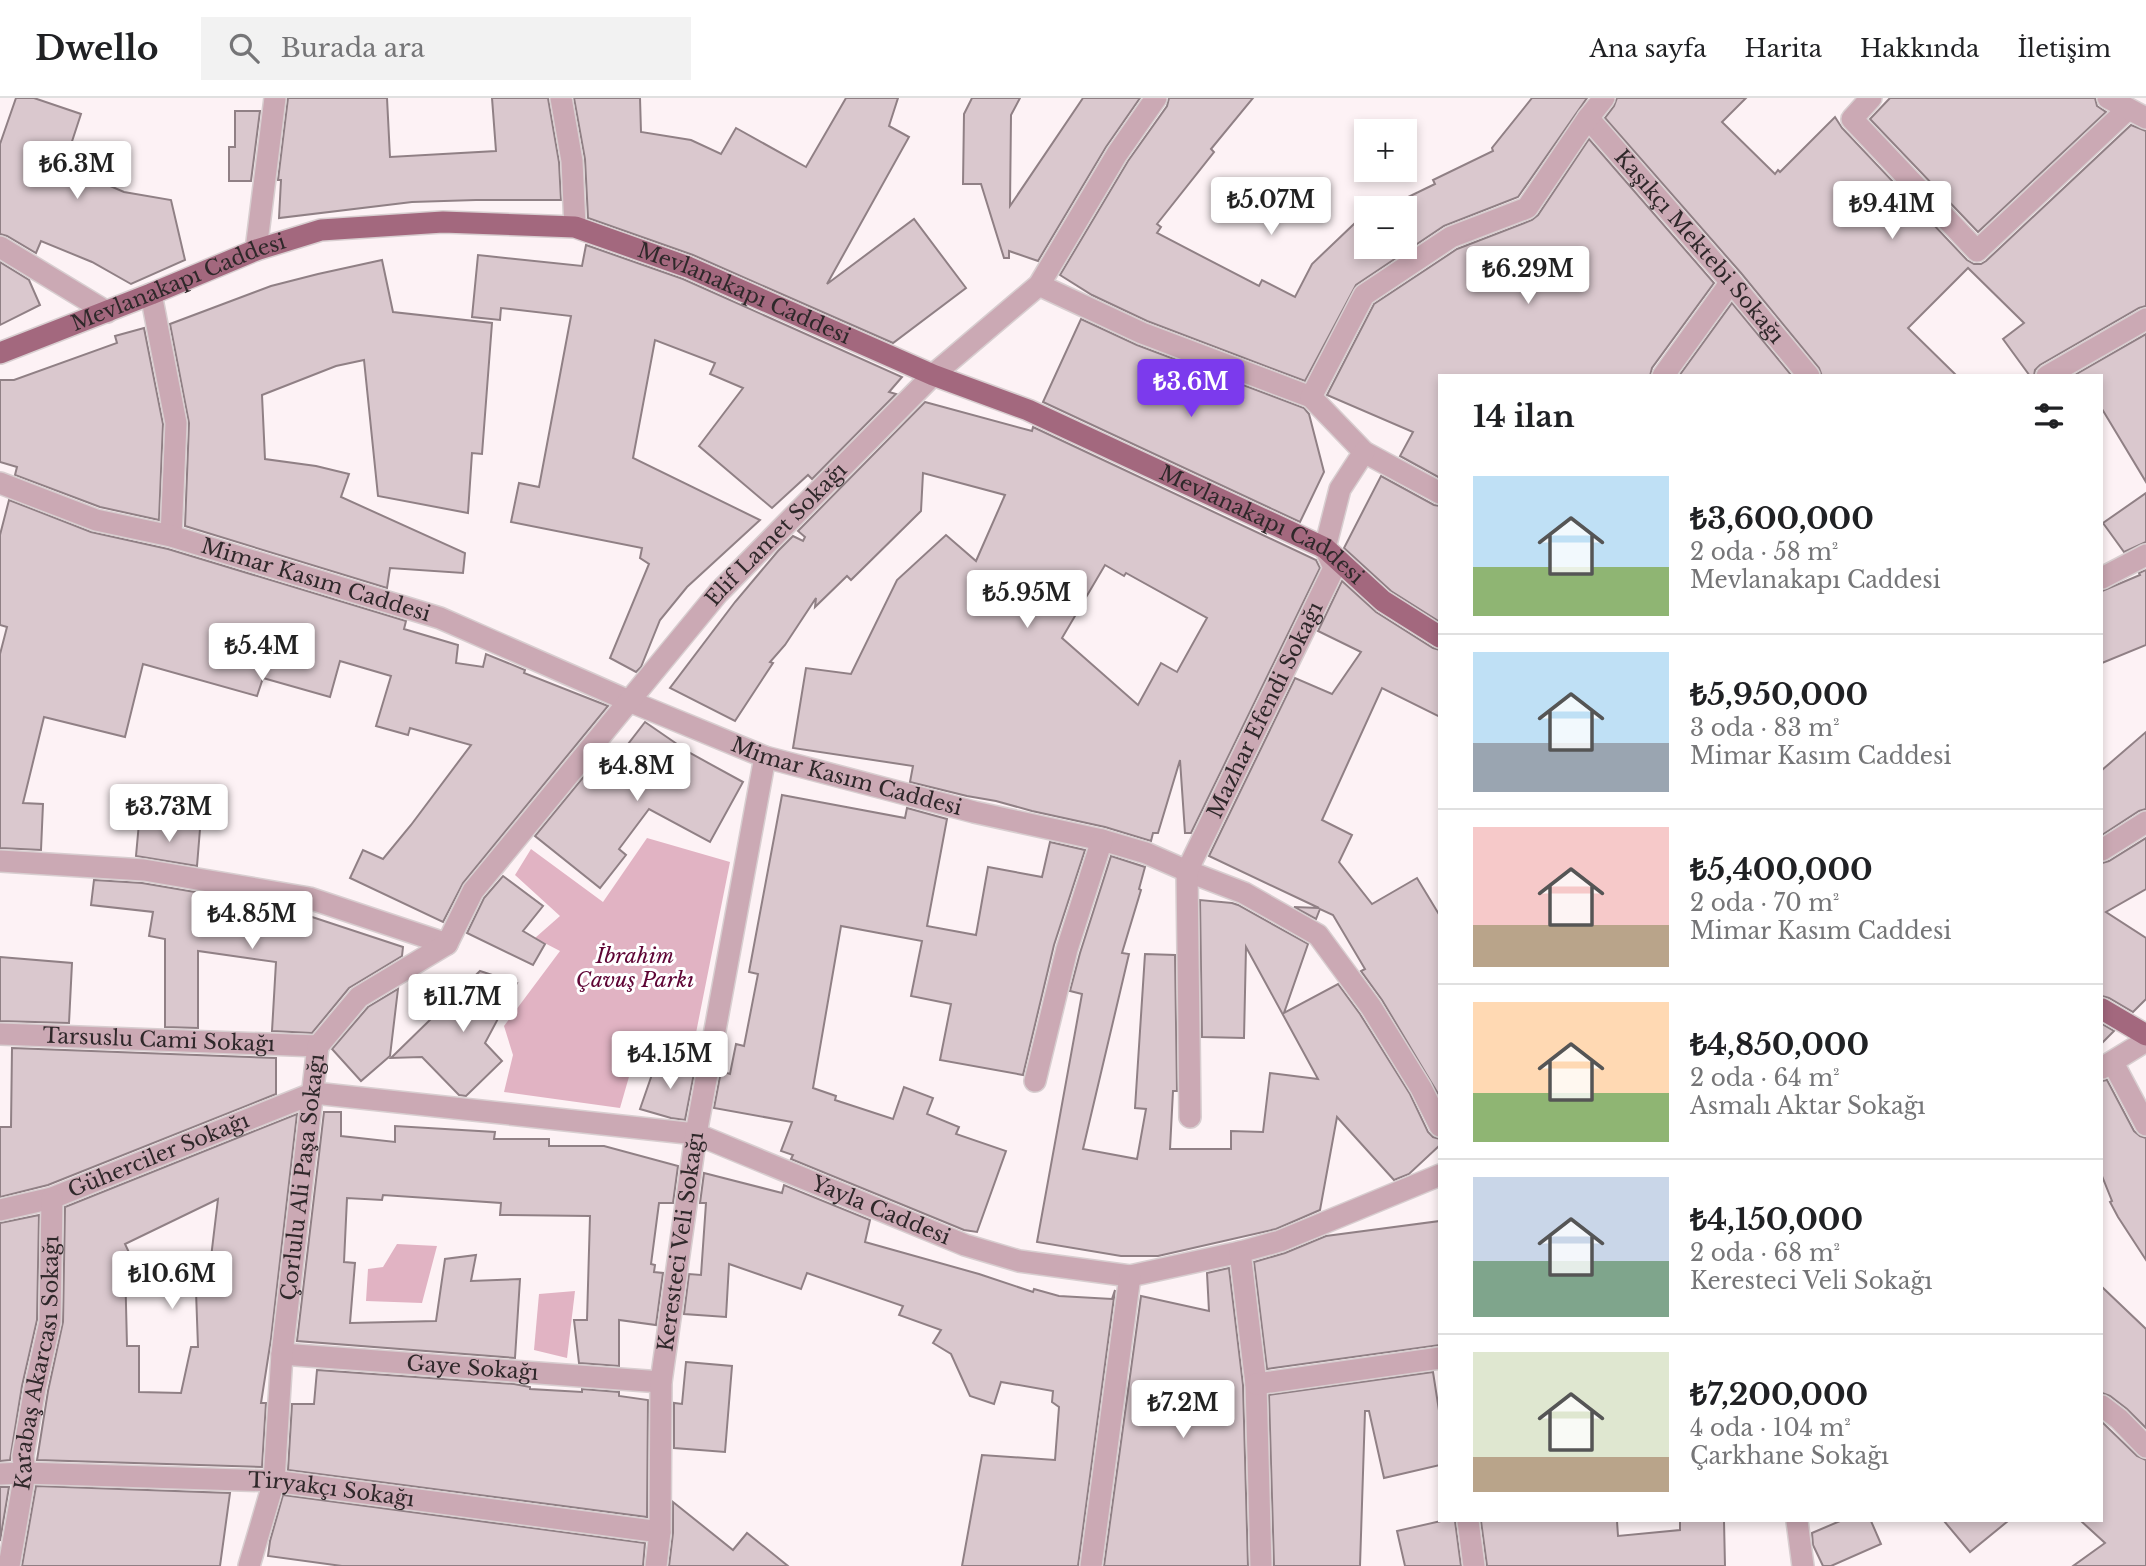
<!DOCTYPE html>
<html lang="tr">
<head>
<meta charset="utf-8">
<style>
  body { margin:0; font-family:"Libre Baskerville",serif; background:#f2f2f2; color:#202124; height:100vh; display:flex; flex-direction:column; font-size:26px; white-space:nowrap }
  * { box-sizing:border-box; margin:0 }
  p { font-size:23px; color:#757577 }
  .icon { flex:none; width:38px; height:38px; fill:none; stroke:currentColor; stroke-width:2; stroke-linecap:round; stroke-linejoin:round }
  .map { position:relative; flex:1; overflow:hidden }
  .drawer { position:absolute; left:1438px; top:276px; width:665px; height:1148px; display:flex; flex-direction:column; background:#fff; border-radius:0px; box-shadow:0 4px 10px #0003 }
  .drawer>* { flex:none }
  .controls { position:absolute; left:1354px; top:21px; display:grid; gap:14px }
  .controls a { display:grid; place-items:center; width:63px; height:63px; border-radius:0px; background:#fff; box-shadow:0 4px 10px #0003; font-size:35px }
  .price { position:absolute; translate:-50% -60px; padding:0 16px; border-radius:7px; background:#fff; color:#222; font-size:23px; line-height:46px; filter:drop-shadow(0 2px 4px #0008) }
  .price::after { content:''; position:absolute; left:50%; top:42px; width:21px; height:16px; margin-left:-10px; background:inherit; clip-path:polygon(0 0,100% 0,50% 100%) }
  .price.active { background:#7c3aed; color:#fff }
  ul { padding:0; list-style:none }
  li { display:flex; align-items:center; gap:21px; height:175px; padding:0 35px }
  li+li { border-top:2px solid #e0e0e0 }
  li span { display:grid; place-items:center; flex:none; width:196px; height:140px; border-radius:0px; color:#555 }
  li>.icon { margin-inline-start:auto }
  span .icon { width:84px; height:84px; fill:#fffc; stroke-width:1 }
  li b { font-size:30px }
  h2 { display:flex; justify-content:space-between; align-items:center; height:84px; padding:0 35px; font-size:30px }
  header { display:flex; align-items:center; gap:42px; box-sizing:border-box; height:98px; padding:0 35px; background:#fff; border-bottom:2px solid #e0e0e0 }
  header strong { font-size:33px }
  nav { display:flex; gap:38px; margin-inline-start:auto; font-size:24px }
  .search { width:490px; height:63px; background:#f2f2f2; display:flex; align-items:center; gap:18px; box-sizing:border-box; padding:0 24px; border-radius:0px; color:#757577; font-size:26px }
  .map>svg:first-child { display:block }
  .green { fill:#e1b3c3 }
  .building { fill:#dac8ce; stroke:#908085; stroke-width:2; fill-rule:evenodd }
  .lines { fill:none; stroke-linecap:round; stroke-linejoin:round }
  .minor-casing { stroke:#d8ced0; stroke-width:24 }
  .major-casing { stroke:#d8ced0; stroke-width:24 }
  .minor { stroke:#cba9b4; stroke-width:21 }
  .major { stroke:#a3687e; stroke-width:21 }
  .labels { text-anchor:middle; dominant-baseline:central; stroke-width:6; stroke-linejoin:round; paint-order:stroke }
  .street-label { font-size:21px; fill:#2f282a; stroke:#fff }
  .park-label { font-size:21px; font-style:italic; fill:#5e0535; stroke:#fff }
</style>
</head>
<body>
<header>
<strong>Dwello</strong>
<div class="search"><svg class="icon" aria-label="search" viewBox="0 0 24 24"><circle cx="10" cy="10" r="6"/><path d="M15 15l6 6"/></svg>Burada ara</div>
<nav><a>Ana sayfa</a><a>Harita</a><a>Hakkında</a><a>İletişim</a></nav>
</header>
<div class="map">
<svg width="2146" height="1468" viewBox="0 0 2146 1468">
  <rect width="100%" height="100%" fill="#fdf2f5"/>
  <!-- green -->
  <g class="green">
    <path d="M647,740L730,764L693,950L639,944L620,1010L504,994L513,957L504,928L560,853L535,840L560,818L515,777L531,751L603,804Z"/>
    <path d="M397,1146L437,1148L422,1205L366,1203L368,1171L383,1169Z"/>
    <path d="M575,1193L567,1260L534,1252L539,1196Z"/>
  </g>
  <!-- building -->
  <g class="building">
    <path d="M16,0H34L81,16L62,74L71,71L124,94L171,102L185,162L131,186L92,164L41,143L36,155L7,138L0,136V46Z"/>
    <path d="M288,0H387L390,59L496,53L492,0H548L559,64L561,102H476L412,104L279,120L281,82H278Z"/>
    <path d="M574,0H640L641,34L691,42L721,56L736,30L806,69L846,0H898L889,28L909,39L827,186L914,121L966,190L893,245L693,157L588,120L585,61Z"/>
    <path d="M972,0H1020L1011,17L1010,108L1083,0H1140L1106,49L1038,163L1009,153V160H1004L981,86H963L964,16Z"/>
    <path d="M1169,0H1253L1211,51L1214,54L1157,126L1161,129L1157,135L1259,188L1262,182L1295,199L1312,166L1354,126L1358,130L1367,126V149H1405V110H1399L1407,107L1404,101L1435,86L1433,82L1493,53L1492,50L1532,0H1587L1518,99L1444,128L1356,187L1305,283L1147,223L1092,197L1060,177L1128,63L1167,8Z"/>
    <path d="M1617,0H1746L1722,24L1775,76L1778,72L1780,74L1835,19L1842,30L1967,162L1974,166H1981L1986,163L2131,27L2146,33V208L2139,210L2040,267L2035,272L2034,278H2030L2003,241L2024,225L1968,170L1908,230L1957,278H1822L1819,270L1741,175L1605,20L1614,8Z"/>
    <path d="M1890,0H2095L2097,8L2106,14L1978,134L1870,21Z"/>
    <path d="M235,13H260L251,83H229V49H235Z"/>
    <path d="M1589,41L1714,185L1652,270L1650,278H1440V380L1400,358L1413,334L1327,297L1374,206L1457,151L1532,122L1538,117Z"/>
    <path d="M586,147L683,181L902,279L889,294L896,296L812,381L808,377L772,410L699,348L743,290L710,276L715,265L655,242L633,360L760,422L687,489L660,522L641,569L636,574L610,560L649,466L640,460L642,450L511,424L519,385L539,389L571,218L501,210L500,222L472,219L478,157L582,168Z"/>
    <path d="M382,162L393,214L492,225L482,356L472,355L468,415L378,398L364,262L336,268L262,297L265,361L316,368L349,376L341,399L465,455L463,475L390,470L387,490L185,428L189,325L170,226L271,188L318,176Z"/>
    <path d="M0,164L29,182L40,207L0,227Z"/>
    <path d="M1732,205L1792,278H1679Z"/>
    <path d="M1081,221L1137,247L1304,310L1309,316L1324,374L1300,424L1043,304Z"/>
    <path d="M144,230L163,326L159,422L100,409L15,377L17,369L0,364V282H14L117,245L115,238Z"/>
    <path d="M2146,236V384L2102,311V278H2073Z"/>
    <path d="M925,304L1032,333L1033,329L1316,462L1320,470L1191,735H1185L1180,662L1158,735H1153L1151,743L1105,729L1032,713L996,703L967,698L910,684L913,668L793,650L806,570L851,576L897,482L946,437L976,463L1005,397L923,375L921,413L851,482L847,478L815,509L816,500L785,547L770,564L773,565L735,623L670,590L735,504L778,453L793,438L803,443L805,439L798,433ZM1105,467L1124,478L1126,475L1207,520L1177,574L1161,565L1138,607L1062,540Z"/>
    <path d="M1381,378L1434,407L1440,408V524L1391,493L1344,450Z"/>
    <path d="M2146,395V444L2124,454L2103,425Z"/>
    <path d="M9,402L91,434L168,451L406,523L404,531L458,547L456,565L483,569L486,556L525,572L524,575L608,608L463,785L443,824L350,780L363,752L383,761L411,727L471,647L410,630L408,637L376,628L391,578L340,563L330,599L263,580L257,598L143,566L125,639L44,619L23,705L43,706L41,752L0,750V556L7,529L0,527V437Z"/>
    <path d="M2146,472V547L2102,565V493L2140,477L2139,475Z"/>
    <path d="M1342,483L1376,514L1433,550L1440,552V619L1382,590L1322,722L1352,737L1339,764L1372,806L1417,780L1440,818V999L1382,902L1361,873L1365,871L1333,817L1320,811L1316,821L1294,809L1319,810L1209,758L1295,580L1332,596L1361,554L1318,533Z"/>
    <path d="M645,624L690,655L743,684L710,744L649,711L619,751L626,757L600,790L535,738L604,654L592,682L598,685Z"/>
    <path d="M2146,634V711L2139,713L2102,737V672Z"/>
    <path d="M782,697L905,720L907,710L947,721L927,828L976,837L988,769L1042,779L1050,744L1085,752L1054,847L1023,977L940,962L951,906L911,898L922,843L841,828L813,990L836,998L835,1002L893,1021L904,989L933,1000L927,1016L959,1029L956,1036L1006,1053L977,1134L964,1132L791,1061L793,1057L781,1053L792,1024L714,1010L721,973L730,976L736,946L744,948L758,876L749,874Z"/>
    <path d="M139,725L200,731L197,768L136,758Z"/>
    <path d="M2146,740V791L2106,814L2146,840V901L2133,914L2109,900L2102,898V765L2109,763Z"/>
    <path d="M1111,758L1145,769L1139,791L1141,792L1122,855L1129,856L1083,1051L1137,1061L1146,1011L1135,1010L1145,856L1175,857L1177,993H1173L1170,1051H1231V1033L1263,1034L1270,975L1318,981L1246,849L1244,940L1202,939L1200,802L1232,805L1238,807L1308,846L1284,915L1338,886L1360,916L1410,996L1428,1034L1433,1039L1440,1041V1047L1409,1076L1394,1082L1337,1019L1320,1112L1276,1131L1158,1158H1121L1037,1144L1082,896L1070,893L1080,855Z"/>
    <path d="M503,778L543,808L523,833L545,846L533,867L467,835L484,800Z"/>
    <path d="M94,782L142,785L195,794L194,799L300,815L403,849L402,858L349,890L312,935L272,933L276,864L198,853V930L165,929V841L149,838L153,814L91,807Z"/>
    <path d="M0,859L72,865L69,925L0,923Z"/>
    <path d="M480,873L517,885L485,945L502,963L466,998L459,997L422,959L391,960Z"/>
    <path d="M398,891L390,958L361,983L332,951L368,909Z"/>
    <path d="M2102,926L2114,933L2102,945Z"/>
    <path d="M12,950L276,960V996L48,1087L0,1099V1029H11Z"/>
    <path d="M684,961L696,965L685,1022L671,1020L640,1011L656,965L680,973Z"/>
    <path d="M2107,982L2134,1033L2140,1038L2146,1040V1162L2118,1119L2110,1104L2112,1103L2102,1078V983Z"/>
    <path d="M324,1014H341V1038L395,1044V1028L495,1034L494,1041H549V1048H604L678,1068L673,1105H659L651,1166L655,1167L654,1174L663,1175L656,1227L619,1222V1268L579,1265L574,1222H587L590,1118L500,1117L501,1105L383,1097L382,1102L347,1100L344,1164L355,1165L350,1225L436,1223L445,1161L476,1157L471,1183L520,1181L515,1260L297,1243Z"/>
    <path d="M297,1016L271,1241L261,1305H266L262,1369L37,1362L48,1293L63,1224L65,1109ZM218,1101L207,1193H196L198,1249H191L181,1295L139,1294V1248H127L125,1166L133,1163L125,1146Z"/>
    <path d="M704,1075L782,1095L784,1087L870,1122L865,1144L979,1176L1033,1194L1034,1191L1059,1198L1112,1201L1115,1192L1078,1468H962L982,1357L1055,1362L1059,1309L1052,1304L1053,1293L1001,1284L994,1306L970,1298L951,1256L933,1245L941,1232L899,1217L903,1208L807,1175L801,1191L729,1166L726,1219L684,1216L689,1176L701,1177L706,1105H700Z"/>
    <path d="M39,1117L37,1222L22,1288L10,1362L0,1363V1125Z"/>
    <path d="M1440,1123V1247L1267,1271L1254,1164L1285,1155L1326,1138Z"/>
    <path d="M1229,1170L1243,1287L1248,1468H1104L1141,1198L1209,1213L1207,1175Z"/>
    <path d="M2102,1189L2146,1231V1330L2127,1311L2110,1298L2102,1295Z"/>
    <path d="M686,1264L732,1268L725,1354L674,1350V1305L682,1306Z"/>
    <path d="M317,1272L514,1286L530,1289V1291L582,1294V1291L619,1294V1298L648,1302L647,1419L288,1372L292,1306H314Z"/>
    <path d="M1433,1274L1440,1319V1367L1384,1380L1369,1313H1365L1360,1468H1274L1269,1297Z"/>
    <path d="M2102,1324L2137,1358L2146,1362V1468H2073L2105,1445L2081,1423H2102Z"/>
    <path d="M36,1388L230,1395L220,1468H22Z"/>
    <path d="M0,1389H9L0,1443Z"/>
    <path d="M283,1397L645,1445L643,1468H342L268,1458L270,1443Z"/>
    <path d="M673,1404L733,1452L747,1435L788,1468H669L673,1435Z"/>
    <path d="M1441,1423H1455L1461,1468H1405L1397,1433Z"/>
    <path d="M1481,1423H1617L1618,1438L1680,1432V1423H1724L1725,1468H1487Z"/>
    <path d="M1840,1423H1871L1881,1446L1831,1468H1823L1813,1447L1812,1435Z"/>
    <path d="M1944,1423H2008L1970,1454Z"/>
  </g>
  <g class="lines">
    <!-- minor casing -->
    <g class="minor-casing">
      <g id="minor">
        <path d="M561,0L572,63L575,129"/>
        <path d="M1871,0L1852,21L1977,153L2128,11"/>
        <path d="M2108,0L2146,20"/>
        <path id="s1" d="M1588,20L1731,184L1809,278"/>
        <path d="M0,149L107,214"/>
        <path d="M256,152L275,0"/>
        <path d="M1039,187L1142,235L1311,299"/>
        <path d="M151,196L176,325L171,438"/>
        <path d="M1663,278L1731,184"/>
        <path d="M2047,278L2146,221"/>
        <path id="s2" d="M0,385L96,422L171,438L440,520L629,603L765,659L974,714L1102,742L1146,755L1187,773L1244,795L1318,837L1371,909L1421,990L1440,1028"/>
        <path d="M1440,395L1364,354L1311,299L1364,197L1451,139L1527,110L1588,20L1604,0"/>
        <path d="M2102,480L2146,457"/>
        <path d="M2102,752L2146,724"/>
        <path d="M0,763L144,772L309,800L447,846"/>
        <path id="s3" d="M0,936L318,948"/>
        <path d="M2113,965L2146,1027"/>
        <path d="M2102,970L2146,943"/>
        <path d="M1035,983L1067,851L1102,742"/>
        <path id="s4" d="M1190,1019L1187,773L1334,470L1325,450L1340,391L1364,354"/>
        <path id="s5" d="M0,1112L52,1100L314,995L696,1036L965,1147L1019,1163L1130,1178L1240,1154L1280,1143L1440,1077"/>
        <path d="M1240,1154L1256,1286L1261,1468"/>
        <path id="s6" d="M282,1256L661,1284"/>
        <path d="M1256,1286L1440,1260"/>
        <path d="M2102,1308L2119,1321L2146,1349"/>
        <path id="s7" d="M0,1376L25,1375L274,1383L660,1434"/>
        <path d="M1468,1423L1474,1468"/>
        <path d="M1797,1423L1803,1468"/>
        <path id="s8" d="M9,1468L25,1375L23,1358L35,1290L50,1224L52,1100"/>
        <path id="s9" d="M249,1468L274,1383L282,1256L318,948L359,899L447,846L473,793L718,495L933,277L1039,187L1117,56L1156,0"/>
        <path id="s10" d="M656,1468L660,1434L661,1284L696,1036L765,659"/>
        <path d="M1091,1468L1130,1178"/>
      </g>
    </g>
    <!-- major casing -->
    <g class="major-casing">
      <g id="major">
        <path id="s11" d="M0,255L151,196L256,152L321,132L443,124L575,129L688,169L933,277L1028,312L1325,450L1383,503L1440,539"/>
        <path d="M2102,911L2146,937"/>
      </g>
    </g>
    <!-- minor -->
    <use href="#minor" class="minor"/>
    <!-- major -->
    <use href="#major" class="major"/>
  </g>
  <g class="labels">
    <!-- street labels -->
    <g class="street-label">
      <text stroke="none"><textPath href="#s1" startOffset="170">Kaşıkçı Mektebi Sokağı</textPath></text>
      <text stroke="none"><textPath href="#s11" startOffset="192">Mevlanakapı Caddesi</textPath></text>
      <text stroke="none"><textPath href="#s11" startOffset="780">Mevlanakapı Caddesi</textPath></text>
      <text stroke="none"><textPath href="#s11" startOffset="1348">Mevlanakapı Caddesi</textPath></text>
      <text stroke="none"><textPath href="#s9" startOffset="1220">Elif Lamet Sokağı</textPath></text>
      <text stroke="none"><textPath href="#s2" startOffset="331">Mimar Kasım Caddesi</textPath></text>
      <text stroke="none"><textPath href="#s4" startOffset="425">Mazhar Efendi Sokağı</textPath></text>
      <text stroke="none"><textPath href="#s2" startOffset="898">Mimar Kasım Caddesi</textPath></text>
      <text stroke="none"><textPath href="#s3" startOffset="159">Tarsuslu Cami Sokağı</textPath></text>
      <text stroke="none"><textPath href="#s5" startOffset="168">Güherciler Sokağı</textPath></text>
      <text stroke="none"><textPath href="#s9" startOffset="394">Çorlulu Ali Paşa Sokağı</textPath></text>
      <text stroke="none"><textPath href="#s5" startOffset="920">Yayla Caddesi</textPath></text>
      <text stroke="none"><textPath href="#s10" startOffset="326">Keresteci Veli Sokağı</textPath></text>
      <text stroke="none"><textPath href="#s8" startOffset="206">Karabaş Akarcası Sokağı</textPath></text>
      <text stroke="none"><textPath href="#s6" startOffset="191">Gaye Sokağı</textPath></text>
      <text stroke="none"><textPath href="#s7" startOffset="332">Tiryakçı Sokağı</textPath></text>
    </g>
    <!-- park labels -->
    <g class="park-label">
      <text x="635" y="858">İbrahim<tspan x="635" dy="24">Çavuş Parkı</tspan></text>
    </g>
  </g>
</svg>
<div class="controls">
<a>+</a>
<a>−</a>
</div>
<b class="price" style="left:77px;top:103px">₺6.3M</b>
<b class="price" style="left:1271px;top:139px">₺5.07M</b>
<b class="price" style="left:1892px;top:143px">₺9.41M</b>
<b class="price" style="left:1528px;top:208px">₺6.29M</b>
<b class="price active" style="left:1191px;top:321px">₺3.6M</b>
<b class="price" style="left:1027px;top:532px">₺5.95M</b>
<b class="price" style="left:262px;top:585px">₺5.4M</b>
<b class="price" style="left:637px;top:705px">₺4.8M</b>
<b class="price" style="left:169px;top:746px">₺3.73M</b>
<b class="price" style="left:252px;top:853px">₺4.85M</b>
<b class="price" style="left:463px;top:936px">₺11.7M</b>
<b class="price" style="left:670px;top:993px">₺4.15M</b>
<b class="price" style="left:172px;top:1213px">₺10.6M</b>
<b class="price" style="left:1183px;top:1342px">₺7.2M</b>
<section class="drawer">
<h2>14 ilan<svg class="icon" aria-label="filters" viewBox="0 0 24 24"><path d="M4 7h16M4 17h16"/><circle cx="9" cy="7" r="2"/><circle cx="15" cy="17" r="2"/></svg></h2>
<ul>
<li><span style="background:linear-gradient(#bfe0f5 65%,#8fb573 0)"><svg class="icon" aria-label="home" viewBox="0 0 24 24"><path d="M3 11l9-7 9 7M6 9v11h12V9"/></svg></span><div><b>₺3,600,000</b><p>2 oda · 58 m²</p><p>Mevlanakapı Caddesi</p></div></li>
<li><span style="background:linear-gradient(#bfe0f5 65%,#9aa5b1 0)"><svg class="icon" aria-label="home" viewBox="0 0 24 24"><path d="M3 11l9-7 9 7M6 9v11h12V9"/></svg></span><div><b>₺5,950,000</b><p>3 oda · 83 m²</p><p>Mimar Kasım Caddesi</p></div></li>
<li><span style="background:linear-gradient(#f6c9c9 70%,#b9a48a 0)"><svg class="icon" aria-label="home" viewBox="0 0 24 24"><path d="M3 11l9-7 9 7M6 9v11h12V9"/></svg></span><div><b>₺5,400,000</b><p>2 oda · 70 m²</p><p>Mimar Kasım Caddesi</p></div></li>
<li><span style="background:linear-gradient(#ffd9b3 65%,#8fb573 0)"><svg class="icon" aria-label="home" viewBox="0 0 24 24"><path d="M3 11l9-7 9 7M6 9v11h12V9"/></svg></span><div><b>₺4,850,000</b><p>2 oda · 64 m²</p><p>Asmalı Aktar Sokağı</p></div></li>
<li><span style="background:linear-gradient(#c9d6e8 60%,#7fa58c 0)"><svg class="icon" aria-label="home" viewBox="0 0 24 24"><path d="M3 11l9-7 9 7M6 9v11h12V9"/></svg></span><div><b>₺4,150,000</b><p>2 oda · 68 m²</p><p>Keresteci Veli Sokağı</p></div></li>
<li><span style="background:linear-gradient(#dfe7d0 75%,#b9a48a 0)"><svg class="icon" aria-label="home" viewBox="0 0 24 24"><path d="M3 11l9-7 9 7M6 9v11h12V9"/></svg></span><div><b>₺7,200,000</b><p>4 oda · 104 m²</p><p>Çarkhane Sokağı</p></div></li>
</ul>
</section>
</div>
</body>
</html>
